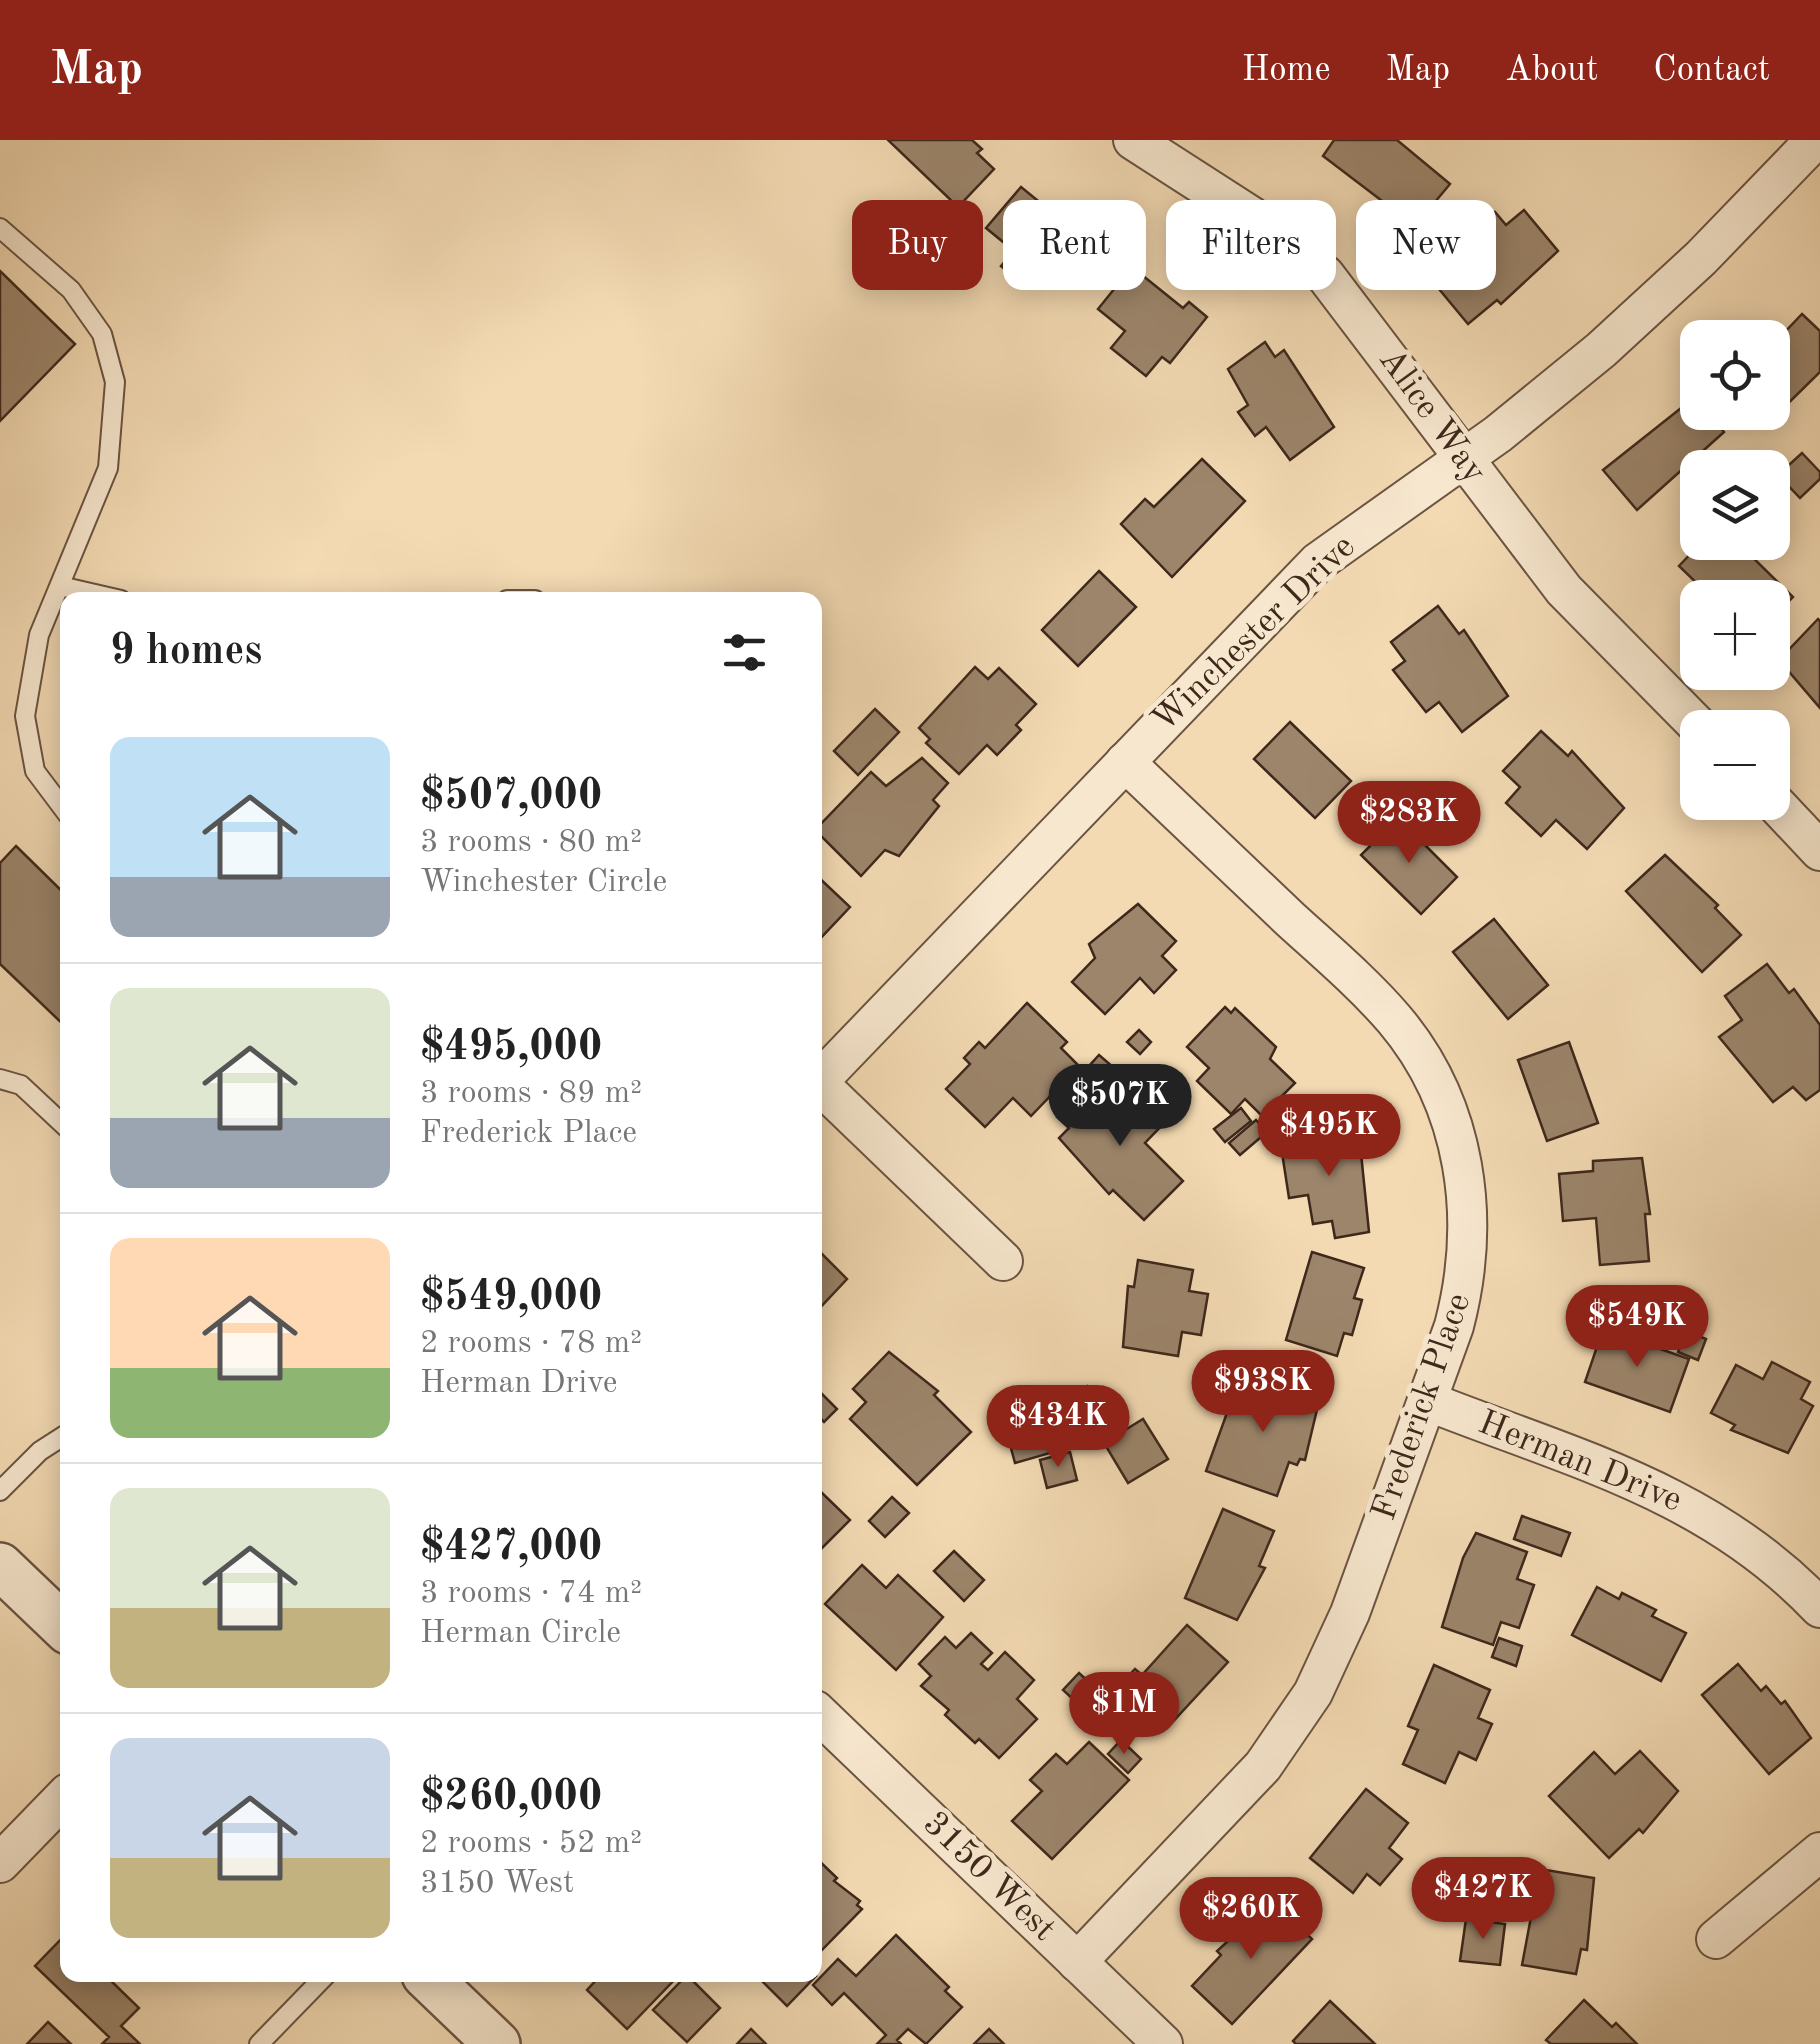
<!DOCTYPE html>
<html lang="en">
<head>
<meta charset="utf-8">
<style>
  body { margin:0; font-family:"Old Standard TT",serif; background:#f6f6f6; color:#222; height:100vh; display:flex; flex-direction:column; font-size:38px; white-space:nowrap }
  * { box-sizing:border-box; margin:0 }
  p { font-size:32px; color:#767676 }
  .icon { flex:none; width:55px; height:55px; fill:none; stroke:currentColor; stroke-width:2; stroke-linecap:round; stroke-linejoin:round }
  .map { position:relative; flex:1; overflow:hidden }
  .drawer { position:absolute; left:60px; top:452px; width:762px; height:1390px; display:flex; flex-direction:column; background:#fff; border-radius:20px; box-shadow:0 5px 25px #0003 }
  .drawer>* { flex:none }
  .banner { position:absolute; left:852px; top:60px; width:818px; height:90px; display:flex; gap:20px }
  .controls { position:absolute; left:1680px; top:180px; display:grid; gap:20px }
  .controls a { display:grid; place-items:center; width:110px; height:110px; border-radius:20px; background:#fff; box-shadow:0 5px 25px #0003; font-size:50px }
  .price { position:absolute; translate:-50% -85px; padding:0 22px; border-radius:35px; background:#8f2418; color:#fff; font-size:32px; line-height:65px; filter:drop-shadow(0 2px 5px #0008) }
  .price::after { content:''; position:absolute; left:50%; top:60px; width:30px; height:22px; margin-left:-15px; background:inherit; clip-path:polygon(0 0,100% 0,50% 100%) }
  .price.current { background:#222; color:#fff }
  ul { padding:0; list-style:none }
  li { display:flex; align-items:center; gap:30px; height:250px; padding:0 50px }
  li+li { border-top:2px solid #e0e0e0 }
  li span { display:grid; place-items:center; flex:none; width:280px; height:200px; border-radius:20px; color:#555 }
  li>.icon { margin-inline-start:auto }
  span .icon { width:120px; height:120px; fill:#fffc; stroke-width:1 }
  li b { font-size:42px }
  h2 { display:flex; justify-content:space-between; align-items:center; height:120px; padding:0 50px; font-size:42px }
  .tag { padding:0 35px; border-radius:20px; background:#fff; box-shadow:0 5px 25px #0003; font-size:35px; line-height:90px }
  .tag.current { background:#8f2418; color:#fff }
  header { display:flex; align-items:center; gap:60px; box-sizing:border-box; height:140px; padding:0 50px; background:#8f2418; color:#fff }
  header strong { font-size:48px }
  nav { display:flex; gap:55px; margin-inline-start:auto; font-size:35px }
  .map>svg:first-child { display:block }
  .building { fill:#9c856b; stroke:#3e281c; stroke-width:2.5 }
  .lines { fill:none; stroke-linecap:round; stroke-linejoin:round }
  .service-casing { stroke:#6b5442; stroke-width:22 }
  .minor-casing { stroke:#6b5442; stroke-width:42 }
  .tertiary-casing { stroke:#6b5442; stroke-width:50 }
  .service { stroke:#f7e7ce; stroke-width:18 }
  .minor { stroke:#f7e7ce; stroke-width:38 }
  .tertiary { stroke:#f7e7ce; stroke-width:45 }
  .labels { text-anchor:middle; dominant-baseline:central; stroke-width:10; stroke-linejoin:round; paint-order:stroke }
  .street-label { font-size:35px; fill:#3e281c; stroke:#f7e7ce }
</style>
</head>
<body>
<header>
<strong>Map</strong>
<nav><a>Home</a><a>Map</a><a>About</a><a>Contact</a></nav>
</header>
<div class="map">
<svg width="1820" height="1904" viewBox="0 0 1820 1904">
  <rect width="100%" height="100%" fill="#f3dab3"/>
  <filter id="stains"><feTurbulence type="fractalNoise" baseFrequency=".002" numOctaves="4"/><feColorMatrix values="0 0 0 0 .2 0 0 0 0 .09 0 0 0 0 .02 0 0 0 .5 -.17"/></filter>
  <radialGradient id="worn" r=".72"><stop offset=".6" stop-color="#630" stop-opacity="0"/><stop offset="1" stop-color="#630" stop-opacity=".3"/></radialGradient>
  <!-- building -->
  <g class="building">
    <path d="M888,0H972L982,9L977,13L994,29L958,67Z"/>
    <path d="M1334,0H1397L1450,44L1415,86L1323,16Z"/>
    <path d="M1021,47L1048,69L1052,63L1094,98L1057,142L1041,129L1026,147L1001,126L1014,111L986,88Z"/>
    <path d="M1524,70L1558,111L1501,164L1497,160L1468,184L1434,143L1486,101L1475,88L1495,72L1506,85Z"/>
    <path d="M1132,127L1183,168L1189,162L1207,177L1170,223L1162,217L1146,236L1111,208L1125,191L1098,169Z"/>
    <path d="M0,131L75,204L0,281Z"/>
    <path d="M1802,174L1820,191V232L1767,284L1755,272H1772L1770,198L1775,192L1780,197Z"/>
    <path d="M1265,202L1275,217L1284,210L1334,287L1290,320L1266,287L1255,296L1238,272L1248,265L1228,229Z"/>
    <path d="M1695,257L1698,272H1708L1724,292L1637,370L1603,330Z"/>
    <path d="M1802,313L1820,332V339L1800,358L1778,335Z"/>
    <path d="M1202,319L1245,361L1172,437L1121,384L1145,359L1154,367Z"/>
    <path d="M1702,402H1737L1793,457L1772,478V458H1712L1679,426Z"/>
    <path d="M1099,431L1136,467L1078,526L1042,490Z"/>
    <path d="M1438,466L1459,494L1464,490L1508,556L1462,592L1439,562L1426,572L1393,530L1405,521L1391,502Z"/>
    <path d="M1818,479L1820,481V568L1779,520Z"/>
    <path d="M975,527L988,539L999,528L1036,564L1016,585L1021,590L997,615L987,605L959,634L926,603L930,599L919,588Z"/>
    <path d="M875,569L899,592L858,635L834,611Z"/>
    <path d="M1290,582L1351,641L1315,678L1254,619Z"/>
    <path d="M1541,591L1568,616L1572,611L1624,668L1587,709L1556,680L1541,696L1506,663L1520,647L1503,631Z"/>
    <path d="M922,618L948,643L933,660L939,666L899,716L885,710L861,736L815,690L871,632L886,646Z"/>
    <path d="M1398,678L1457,737L1421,774L1361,715Z"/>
    <path d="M16,706L68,757V889L0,824V723Z"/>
    <path d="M1665,715L1718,765L1715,768L1741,795L1702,832L1626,751Z"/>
    <path d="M815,734L850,767L815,804Z"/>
    <path d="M1138,764L1176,801L1162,816L1176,830L1154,853L1140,838L1105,874L1072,842L1095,818L1089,804Z"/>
    <path d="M1494,779L1548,845L1508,879L1453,812Z"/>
    <path d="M1767,824L1789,853L1794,849L1820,885V950L1806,960L1793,947L1773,962L1719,897L1742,880L1725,856Z"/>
    <path d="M1027,863L1067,902L1061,908L1079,926L1031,976L1013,958L985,987L946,949L970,924L964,918L979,902L985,908Z"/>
    <path d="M1225,867L1231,873L1235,868L1276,907L1270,919L1295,943L1262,976L1245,959L1231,974L1197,941L1209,928L1187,907Z"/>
    <path d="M1139,890L1151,902L1140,914L1127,902Z"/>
    <path d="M1569,902L1598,983L1547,1001L1518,920Z"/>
    <path d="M1099,915L1113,927L1094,948L1080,936Z"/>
    <path d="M1110,945L1134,968L1143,959L1166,981L1145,1003L1183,1041L1144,1080L1113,1050L1109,1054L1059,998L1069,988L1057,977L1082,953L1093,963Z"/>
    <path d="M1241,968L1251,981L1225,1002L1214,989Z"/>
    <path d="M1256,980L1267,992L1240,1015L1229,1003Z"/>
    <path d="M1351,987L1355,1014L1361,1013L1369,1092L1335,1098L1332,1081L1313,1084L1308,1055L1289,1058L1281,1006L1299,1003L1298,995Z"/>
    <path d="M1642,1018L1650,1074H1645L1649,1121L1600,1125L1596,1078L1563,1081L1559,1034L1593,1031V1021Z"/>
    <path d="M815,1107L847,1139L815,1173Z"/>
    <path d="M1312,1112L1364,1128L1354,1158L1362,1160L1352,1195L1344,1193L1337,1216L1286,1200Z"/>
    <path d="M1138,1120L1193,1130L1189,1151L1208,1154L1201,1195L1182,1192L1178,1216L1123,1207L1128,1146L1134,1147Z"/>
    <path d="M1603,1189L1689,1219L1670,1272L1585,1242Z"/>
    <path d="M1686,1191L1706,1199L1698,1220L1678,1212Z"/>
    <path d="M889,1212L938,1251L934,1255L971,1292L917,1345L850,1279L866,1262L853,1249Z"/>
    <path d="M1772,1222L1810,1242L1801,1259L1813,1266L1788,1313L1731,1290L1735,1285L1711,1273L1736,1225L1763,1239Z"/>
    <path d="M1241,1234L1319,1261L1305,1320L1300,1319L1297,1325L1289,1322L1277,1356L1206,1331Z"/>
    <path d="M1087,1246L1102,1298L1015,1323L1001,1271L1059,1248L1061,1254Z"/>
    <path d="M822,1254L837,1269L824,1282L815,1273V1261Z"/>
    <path d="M1143,1279L1168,1319L1128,1343L1104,1303Z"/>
    <path d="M1070,1312L1077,1340L1047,1348L1040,1320Z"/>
    <path d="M821,1352L850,1380L817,1413L815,1358Z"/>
    <path d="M892,1357L909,1373L885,1397L869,1381Z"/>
    <path d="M1223,1369L1274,1391L1259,1426L1265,1428L1237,1480L1185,1458Z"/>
    <path d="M1522,1376L1570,1393L1561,1416L1514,1399Z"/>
    <path d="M1476,1393L1527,1412L1517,1439L1534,1445L1519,1488L1501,1482L1493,1505L1442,1487L1463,1418Z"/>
    <path d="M954,1411L984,1440L964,1461L934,1431Z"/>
    <path d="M862,1425L886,1448L898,1435L943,1477L896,1530L825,1464Z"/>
    <path d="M1597,1447L1619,1459L1622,1453L1656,1470L1652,1476L1686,1493L1661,1541L1572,1495Z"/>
    <path d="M1187,1485L1228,1522L1167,1588L1120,1545L1135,1529L1142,1535Z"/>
    <path d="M971,1493L992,1513L981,1524L988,1530L1005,1512L1034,1540L1017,1559L1037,1579L999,1618L979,1599L975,1603L945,1575L949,1570L921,1546L931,1536L919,1524L945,1497L956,1508Z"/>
    <path d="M1499,1498L1522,1506L1516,1526L1492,1517Z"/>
    <path d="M1738,1524L1761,1551L1766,1546L1781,1564L1785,1561L1811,1598L1769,1634L1702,1555Z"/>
    <path d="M1434,1525L1490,1550L1478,1578L1492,1584L1476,1620L1459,1612L1445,1643L1403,1624L1418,1590L1408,1586Z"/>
    <path d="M1079,1533L1092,1545L1076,1562L1063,1550Z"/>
    <path d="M1121,1600L1141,1619L1128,1633L1108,1614Z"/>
    <path d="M1089,1602L1129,1640L1052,1719L1012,1681L1042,1651L1030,1640L1056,1614L1067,1624Z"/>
    <path d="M1640,1611L1678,1651L1643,1693L1639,1689L1609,1718L1549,1656L1594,1612L1615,1634Z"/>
    <path d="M1366,1649L1408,1683L1389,1708L1402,1719L1380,1745L1367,1734L1353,1753L1310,1718Z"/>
    <path d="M815,1717L837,1738L834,1741L860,1761L857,1765L862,1769L816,1816Z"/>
    <path d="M1540,1729L1594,1738L1587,1810L1581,1809L1576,1834L1522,1825Z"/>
    <path d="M1272,1761L1312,1799L1232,1884L1192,1846L1221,1815L1217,1811Z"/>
    <path d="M1466,1779L1505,1784L1500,1825L1460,1821Z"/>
    <path d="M68,1792V1835H111L108,1838L139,1868L121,1886L140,1904H102L109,1897L35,1826Z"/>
    <path d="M896,1795L949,1847L945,1851L962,1867L926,1904L908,1889L897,1900L901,1904H877L886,1895L844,1853L832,1865L813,1845L838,1819L856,1836Z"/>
    <path d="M601,1835H679L627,1889L587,1850Z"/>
    <path d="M687,1835L720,1868L687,1902L653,1870Z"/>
    <path d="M756,1835H815L816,1836L787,1866Z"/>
    <path d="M1584,1860L1612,1887L1616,1883L1637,1904H1551L1546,1900Z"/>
    <path d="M1330,1861L1375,1904H1296L1293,1901Z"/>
    <path d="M48,1882L71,1904H27Z"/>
    <path d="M751,1889L766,1904H737Z"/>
    <path d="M989,1889L1004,1904H974Z"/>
  </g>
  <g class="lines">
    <!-- service casing -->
    <g class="service-casing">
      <g id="service">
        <path d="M0,88L71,150L102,194L115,242L108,328L39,495L25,576L35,631L68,675"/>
        <path d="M60,446L121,460"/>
        <path d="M507,460H535"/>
        <path d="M0,939L21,945L68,989"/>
        <path d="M0,1351L40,1311L68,1293"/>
        <path d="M259,1904L326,1835"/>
      </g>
    </g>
    <!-- minor casing -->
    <g class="minor-casing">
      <g id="minor">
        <path d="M1133,0L1251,76L1325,135L1564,450L1700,588"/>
        <path d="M1772,660L1820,711"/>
        <path d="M817,942L1003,1121"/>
        <path d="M815,945L1318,422L1498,294L1601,210L1701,118L1815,0"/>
        <path d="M1427,1261C1571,1318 1709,1351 1820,1468"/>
        <path d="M815,1570L1163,1904"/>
        <path d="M0,1723L68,1653"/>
        <path d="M1716,1799L1820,1712"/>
        <path d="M1077,1822L1263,1626L1313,1553L1350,1473L1454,1186C1482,1079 1467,965 1394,879C1363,843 1325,811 1290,779C1235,726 1180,674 1125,622"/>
      </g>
    </g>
    <!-- tertiary casing -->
    <g class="tertiary-casing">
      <g id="tertiary">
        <path d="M0,1426L68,1491"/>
        <path d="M425,1835L497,1904"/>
      </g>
    </g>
    <!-- service -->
    <use href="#service" class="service"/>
    <!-- minor -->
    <use href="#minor" class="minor"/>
    <!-- tertiary -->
    <use href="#tertiary" class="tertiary"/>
  </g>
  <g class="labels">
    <!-- street labels -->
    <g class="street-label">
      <text transform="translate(1432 276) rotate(54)">Alice Way</text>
      <text transform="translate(1254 494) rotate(-44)">Winchester Drive</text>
      <text transform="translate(1422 1267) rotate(-71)">Frederick Place</text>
      <text transform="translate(1580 1322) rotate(22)">Herman Drive</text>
      <text transform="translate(989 1737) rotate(44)">3150 West</text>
    </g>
  </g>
  <rect width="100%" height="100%" filter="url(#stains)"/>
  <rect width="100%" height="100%" fill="url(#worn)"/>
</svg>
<div class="controls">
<a><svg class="icon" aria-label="locate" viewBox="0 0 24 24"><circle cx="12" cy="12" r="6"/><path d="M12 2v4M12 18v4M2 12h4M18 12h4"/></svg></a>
<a><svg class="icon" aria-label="layers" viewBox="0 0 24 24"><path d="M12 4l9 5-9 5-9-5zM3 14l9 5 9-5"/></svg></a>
<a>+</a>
<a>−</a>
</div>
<b class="price" style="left:1409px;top:726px">$283K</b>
<b class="price current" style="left:1120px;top:1009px">$507K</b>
<b class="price" style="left:1329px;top:1039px">$495K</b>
<b class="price" style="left:1637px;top:1230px">$549K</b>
<b class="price" style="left:1263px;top:1295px">$938K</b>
<b class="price" style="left:1058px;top:1330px">$434K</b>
<b class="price" style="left:1124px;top:1617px">$1M</b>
<b class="price" style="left:1483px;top:1802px">$427K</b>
<b class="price" style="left:1251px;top:1822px">$260K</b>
<div class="banner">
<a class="tag current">Buy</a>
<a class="tag">Rent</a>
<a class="tag">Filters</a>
<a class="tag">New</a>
</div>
<section class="drawer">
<h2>9 homes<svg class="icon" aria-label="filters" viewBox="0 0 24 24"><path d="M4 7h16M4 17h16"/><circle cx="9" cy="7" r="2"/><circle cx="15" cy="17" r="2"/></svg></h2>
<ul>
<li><span style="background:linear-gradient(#bfe0f5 70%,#9aa5b1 0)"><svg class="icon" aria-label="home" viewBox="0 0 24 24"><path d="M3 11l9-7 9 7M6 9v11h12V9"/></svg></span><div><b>$507,000</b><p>3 rooms · 80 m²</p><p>Winchester Circle</p></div></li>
<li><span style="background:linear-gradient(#dfe7d0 65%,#9aa5b1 0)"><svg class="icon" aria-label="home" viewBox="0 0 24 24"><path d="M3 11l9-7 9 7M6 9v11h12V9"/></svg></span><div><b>$495,000</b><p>3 rooms · 89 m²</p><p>Frederick Place</p></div></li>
<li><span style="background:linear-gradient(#ffd9b3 65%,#8fb573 0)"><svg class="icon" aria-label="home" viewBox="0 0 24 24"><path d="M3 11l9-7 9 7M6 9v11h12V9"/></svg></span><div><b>$549,000</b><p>2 rooms · 78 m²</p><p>Herman Drive</p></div></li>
<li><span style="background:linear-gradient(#dfe7d0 60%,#c2b280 0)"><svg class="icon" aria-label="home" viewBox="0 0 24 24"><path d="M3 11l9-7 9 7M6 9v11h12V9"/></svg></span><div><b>$427,000</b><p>3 rooms · 74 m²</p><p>Herman Circle</p></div></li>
<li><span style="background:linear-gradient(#c9d6e8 60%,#c2b280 0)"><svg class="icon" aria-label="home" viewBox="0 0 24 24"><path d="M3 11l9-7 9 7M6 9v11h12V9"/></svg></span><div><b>$260,000</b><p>2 rooms · 52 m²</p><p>3150 West</p></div></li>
</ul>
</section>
</div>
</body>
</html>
